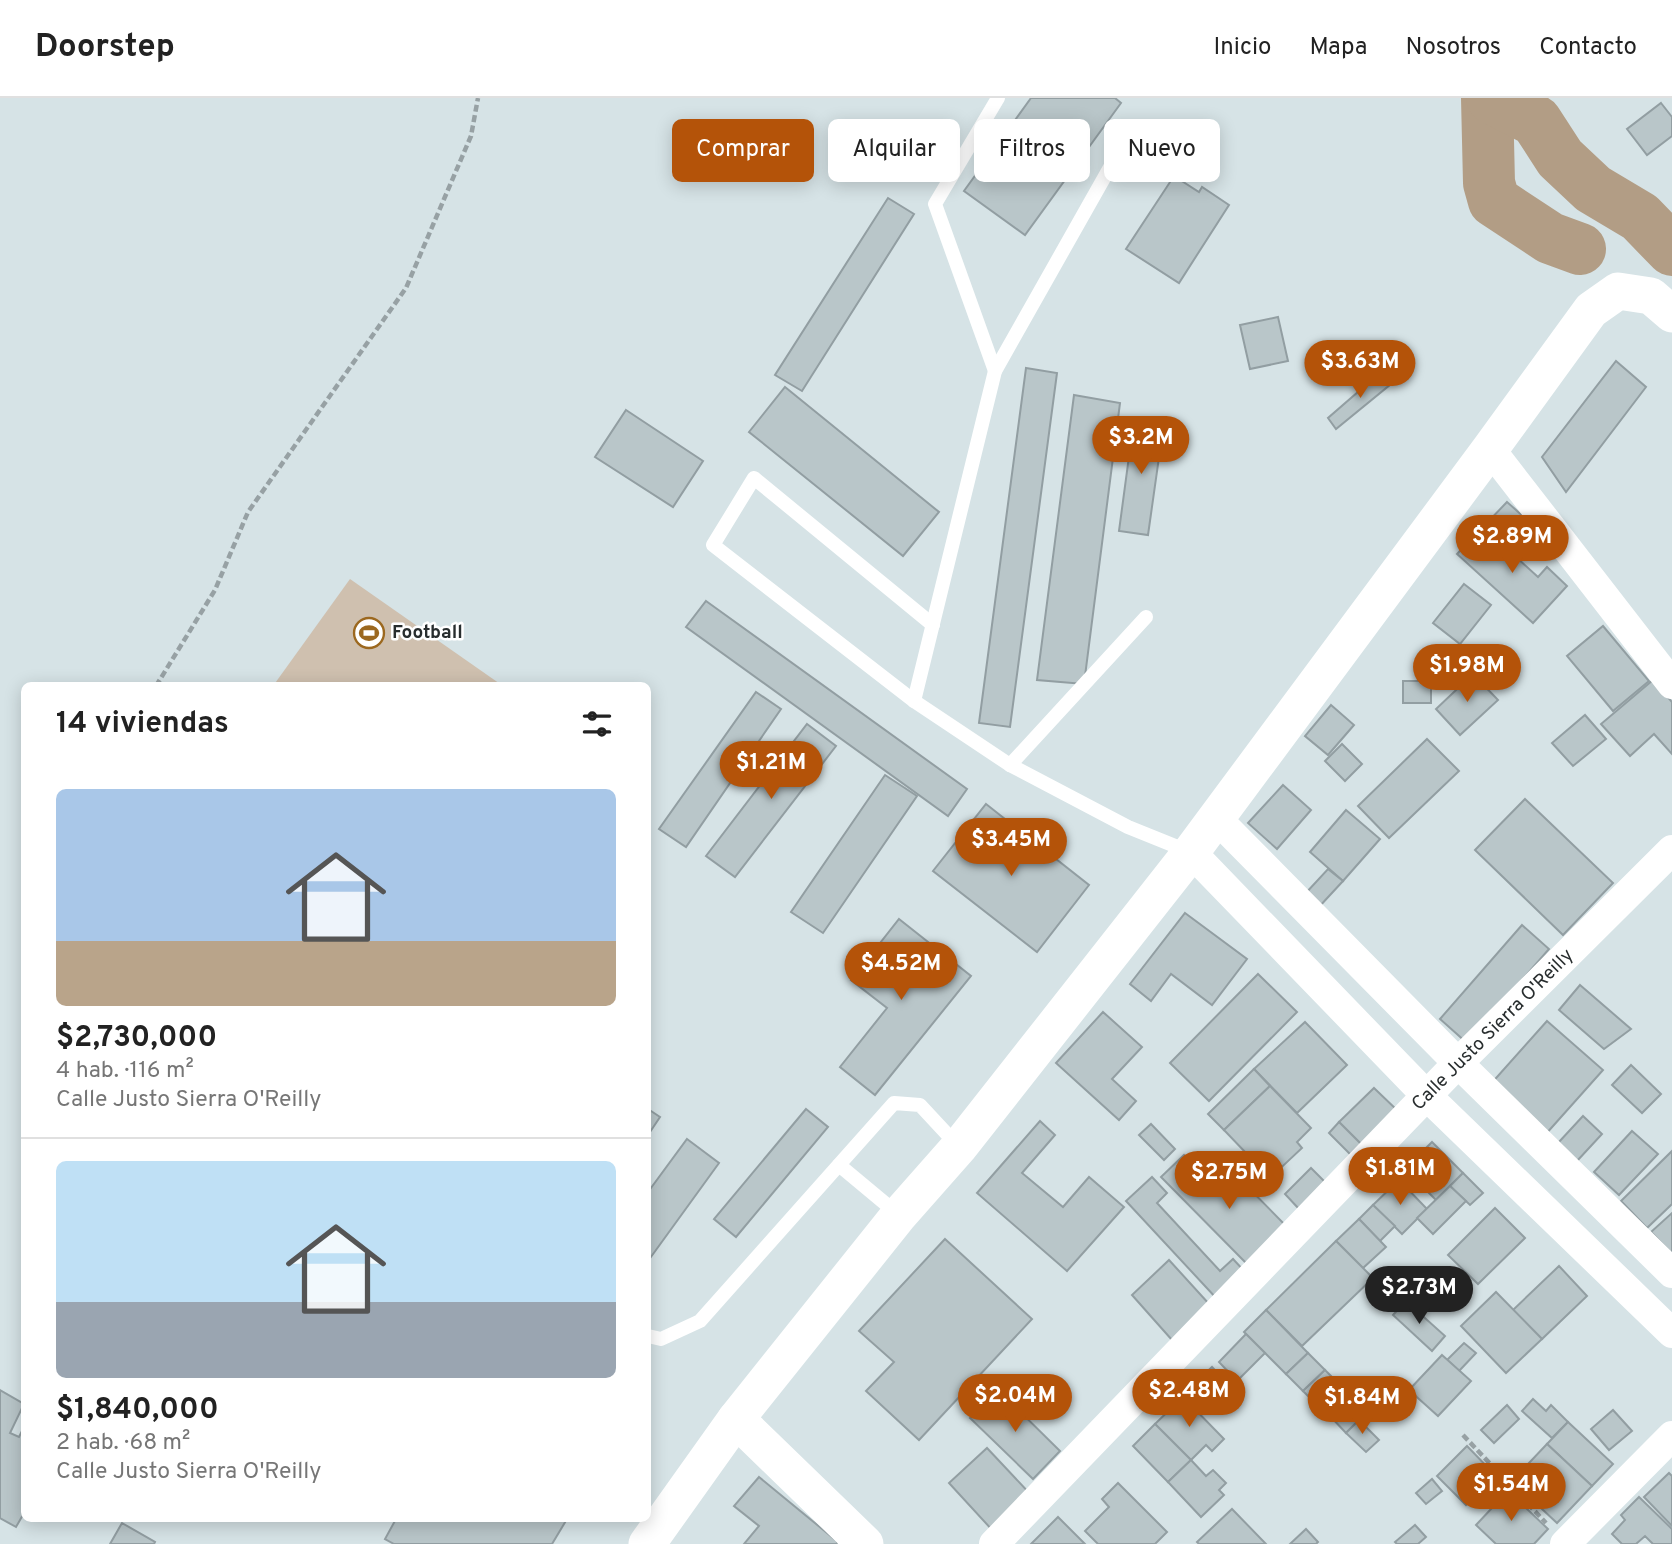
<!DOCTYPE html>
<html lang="es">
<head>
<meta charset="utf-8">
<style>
  body { margin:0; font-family:Overpass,sans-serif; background:#f6f6f6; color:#222; height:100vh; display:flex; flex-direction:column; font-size:26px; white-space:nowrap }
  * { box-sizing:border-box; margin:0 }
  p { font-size:23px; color:#767676 }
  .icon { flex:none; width:38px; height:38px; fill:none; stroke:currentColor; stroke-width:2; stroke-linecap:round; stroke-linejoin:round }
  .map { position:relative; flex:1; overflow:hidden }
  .panel { position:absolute; left:21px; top:584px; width:630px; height:840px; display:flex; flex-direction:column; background:#fff; border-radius:10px; box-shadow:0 4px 18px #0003 }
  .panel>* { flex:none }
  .top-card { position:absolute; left:672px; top:21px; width:665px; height:63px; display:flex; gap:14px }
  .price { position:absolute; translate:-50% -60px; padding:0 16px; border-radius:24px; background:#b45309; color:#fff; font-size:23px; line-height:46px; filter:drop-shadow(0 2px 4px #0008) }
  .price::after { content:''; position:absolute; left:50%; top:42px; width:21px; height:16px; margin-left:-10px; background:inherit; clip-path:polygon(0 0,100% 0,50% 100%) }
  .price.selected { background:#222; color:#fff }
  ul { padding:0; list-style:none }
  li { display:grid; align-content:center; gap:14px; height:371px; padding:0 35px }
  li+li { border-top:2px solid #e0e0e0 }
  li span { display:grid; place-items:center; height:217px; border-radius:10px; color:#555 }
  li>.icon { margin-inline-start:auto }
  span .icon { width:126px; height:126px; fill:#fffc; stroke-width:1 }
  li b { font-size:30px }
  h2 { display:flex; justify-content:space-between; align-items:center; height:84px; padding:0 35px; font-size:30px }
  .tag { padding:0 24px; border-radius:10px; background:#fff; box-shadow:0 4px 18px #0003; font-size:24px; line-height:63px }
  .tag.selected { background:#b45309; color:#fff }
  header { display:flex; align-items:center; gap:42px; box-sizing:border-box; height:98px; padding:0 35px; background:#fff; border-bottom:2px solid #e0e0e0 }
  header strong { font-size:33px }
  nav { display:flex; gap:38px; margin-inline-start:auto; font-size:24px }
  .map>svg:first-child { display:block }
  .green { fill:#cfc0af }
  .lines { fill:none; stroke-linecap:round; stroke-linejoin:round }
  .river { stroke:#b29d85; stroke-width:52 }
  .building { fill:#b9c6c9; stroke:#929ea2; stroke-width:2 }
  .path { stroke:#97a1a4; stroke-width:4.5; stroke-dasharray:7 3.5; stroke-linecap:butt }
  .service { stroke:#fff; stroke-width:14 }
  .minor { stroke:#fff; stroke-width:30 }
  .tertiary { stroke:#fff; stroke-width:37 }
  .labels { text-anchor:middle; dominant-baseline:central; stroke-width:5; stroke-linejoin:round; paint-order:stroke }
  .poi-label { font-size:19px; font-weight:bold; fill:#282d2e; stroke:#fff; text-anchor:start }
  .street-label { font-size:19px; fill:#282d2e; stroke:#fff }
</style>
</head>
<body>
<header>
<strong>Doorstep</strong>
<nav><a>Inicio</a><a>Mapa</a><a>Nosotros</a><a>Contacto</a></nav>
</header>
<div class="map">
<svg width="1672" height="1446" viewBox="0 0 1672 1446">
  <rect width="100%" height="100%" fill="#d6e3e6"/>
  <!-- green -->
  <path class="green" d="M350,481L503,588H273Z"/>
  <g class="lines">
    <!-- river -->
    <g class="river">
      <path d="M1487,0L1489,85L1494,103L1550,140L1580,151"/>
      <path d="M1492,0L1536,23L1560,60L1593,91L1640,119L1672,152"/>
    </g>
  </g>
  <!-- building -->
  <g class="building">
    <path d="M1031,0H1115L1121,5L1025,137L964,93Z"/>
    <path d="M1661,5L1672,19V38L1647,57L1627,31Z"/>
    <path d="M1174,78L1199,94L1202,89L1229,107L1179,185L1126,151Z"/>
    <path d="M888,100L914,116L802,293L775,277Z"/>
    <path d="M1278,219L1288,263L1250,271L1240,227Z"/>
    <path d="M1616,263L1646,289L1566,394L1542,359Z"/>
    <path d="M1026,270L1057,275L1010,629L979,625Z"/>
    <path d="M1381,274L1391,286L1336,331L1328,320Z"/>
    <path d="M785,289L939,414L903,458L749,334Z"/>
    <path d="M1074,297L1120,305L1084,586L1037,582Z"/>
    <path d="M626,312L703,363L673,409L595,359Z"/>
    <path d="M1134,321L1164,324L1148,437L1119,433Z"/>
    <path d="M1507,404L1533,427L1509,452L1483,429Z"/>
    <path d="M1483,429L1538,479L1547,469L1567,488L1533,525L1457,456Z"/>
    <path d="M1464,486L1491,507L1460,546L1433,525Z"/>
    <path d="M706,503L967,691L948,718L686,529Z"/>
    <path d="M1603,528L1649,583L1613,613L1567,558Z"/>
    <path d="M1447,549L1467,571L1446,590L1426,568Z"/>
    <path d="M1473,576L1498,602L1460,637L1436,611Z"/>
    <path d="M1653,582L1672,604V656L1654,636L1630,658L1601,626Z"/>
    <rect x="1403" y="583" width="28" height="22"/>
    <path d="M756,594L781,611L686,749L659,731Z"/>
    <path d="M1331,607L1354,627L1328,657L1305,638Z"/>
    <path d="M1585,617L1606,641L1573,668L1552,645Z"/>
    <path d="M807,626L836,648L735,779L706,758Z"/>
    <path d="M1427,641L1459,673L1389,740L1358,708Z"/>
    <path d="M1342,646L1362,666L1345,683L1325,663Z"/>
    <path d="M885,677L917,698L823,835L791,814Z"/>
    <path d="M1283,687L1311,712L1277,751L1248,725Z"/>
    <path d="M1525,701L1613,785L1563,837L1475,752Z"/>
    <path d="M986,706L1089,787L1037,854L933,773Z"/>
    <path d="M1346,712L1380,741L1343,783L1310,754Z"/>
    <path d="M1328,771L1343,783L1318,810L1304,797Z"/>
    <path d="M1185,815L1247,861L1212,907L1171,876L1151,903L1130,886Z"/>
    <path d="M899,821L971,878L875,997L840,969L887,910L851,882Z"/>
    <path d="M1522,827L1549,851L1467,945L1440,921Z"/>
    <path d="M1258,876L1297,914L1209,1003L1170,965Z"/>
    <path d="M1580,887L1631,931L1604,951L1559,912Z"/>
    <path d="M1103,914L1142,949L1112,981L1136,1003L1119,1022L1056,965Z"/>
    <path d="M1547,923L1603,972L1545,1037L1489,988Z"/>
    <path d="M1305,924L1347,967L1297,1015L1254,971Z"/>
    <path d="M1631,967L1661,996L1642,1015L1612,987Z"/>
    <path d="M1254,971L1270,988L1224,1032L1208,1016Z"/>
    <path d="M1270,988L1311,1030L1297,1044L1302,1050L1270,1080L1224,1032Z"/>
    <path d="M1374,990L1399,1014L1364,1049L1339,1024Z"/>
    <path d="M648,1011L660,1019L648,1037Z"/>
    <path d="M806,1011L828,1029L736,1139L714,1121Z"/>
    <path d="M1583,1018L1602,1036L1577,1063L1558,1045Z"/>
    <path d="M1040,1023L1055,1037L1022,1075L1063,1109L1089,1079L1124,1109L1067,1173L977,1095Z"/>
    <path d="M1339,1024L1364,1049L1353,1059L1329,1035Z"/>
    <path d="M1151,1026L1175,1051L1164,1062L1139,1037Z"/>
    <path d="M1632,1033L1658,1056L1619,1097L1594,1074Z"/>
    <path d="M687,1041L719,1065L648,1163V1094Z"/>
    <path d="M1432,1044L1463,1075L1436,1102L1405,1071Z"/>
    <path d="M1672,1053V1106L1647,1130L1621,1103Z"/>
    <path d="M1184,1057L1218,1092L1235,1076L1291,1133L1251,1170L1161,1079Z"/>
    <path d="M1311,1070L1326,1085L1299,1111L1285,1096Z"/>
    <path d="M1463,1075L1483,1095L1470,1107L1450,1088Z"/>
    <path d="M1152,1079L1167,1095L1157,1105L1220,1173L1233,1161L1247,1176L1218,1202L1126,1103Z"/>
    <path d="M1399,1082L1427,1111L1402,1136L1373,1107Z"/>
    <path d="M1450,1088L1466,1103L1433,1136L1417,1120Z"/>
    <path d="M1373,1107L1395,1128L1380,1143L1359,1121Z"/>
    <path d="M1495,1110L1525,1140L1478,1186L1448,1157Z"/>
    <path d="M1672,1115V1156L1651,1134Z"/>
    <path d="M1359,1121L1386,1149L1363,1170L1336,1143Z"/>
    <path d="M945,1141L1032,1221L919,1342L866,1293L894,1264L859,1233Z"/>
    <path d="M1336,1143L1373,1180L1302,1248L1266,1212Z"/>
    <path d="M1169,1162L1210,1207L1172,1242L1132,1197Z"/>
    <path d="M1559,1168L1587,1198L1542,1241L1513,1212Z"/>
    <path d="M1496,1194L1542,1241L1506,1275L1461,1228Z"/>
    <path d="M1406,1203L1445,1238L1432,1253L1393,1217Z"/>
    <path d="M1266,1212L1308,1255L1286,1276L1244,1234Z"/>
    <path d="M1246,1236L1265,1255L1237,1283L1219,1264Z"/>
    <path d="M1464,1245L1476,1255L1459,1273L1447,1262Z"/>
    <path d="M1308,1255L1325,1272L1303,1293L1286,1276Z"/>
    <path d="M1442,1257L1471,1283L1438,1318L1409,1292Z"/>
    <path d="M1212,1269L1233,1291L1209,1313L1188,1292Z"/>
    <path d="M1325,1272L1338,1285L1316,1306L1303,1293Z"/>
    <path d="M1338,1285L1351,1298L1333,1314L1321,1302Z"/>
    <path d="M0,1292L24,1306L10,1335L19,1339L24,1329V1415L16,1429L0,1420Z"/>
    <path d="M998,1292L1060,1353L1033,1381L970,1320Z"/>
    <path d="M1351,1298L1360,1308L1353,1315L1359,1322L1346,1335L1330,1318Z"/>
    <path d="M1183,1299L1224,1341L1212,1353L1206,1347L1191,1362L1155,1326Z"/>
    <path d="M1533,1301L1546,1313L1551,1307L1568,1324L1552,1340L1522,1313Z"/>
    <path d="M1507,1307L1519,1321L1494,1345L1481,1332Z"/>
    <path d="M1613,1312L1632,1333L1609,1352L1591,1331Z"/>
    <path d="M1359,1322L1379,1342L1366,1354L1346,1335Z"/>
    <path d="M1568,1324L1613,1366L1592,1388L1547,1346Z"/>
    <path d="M1155,1326L1191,1362L1168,1384L1133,1348Z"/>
    <path d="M1547,1346L1592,1388L1557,1425L1512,1383Z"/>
    <path d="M1467,1348L1496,1378L1466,1407L1437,1378Z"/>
    <path d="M987,1350L1033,1399L994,1434L949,1385Z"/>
    <path d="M1191,1362L1206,1378L1213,1372L1226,1385L1219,1392L1224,1397L1201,1419L1168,1384Z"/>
    <path d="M1669,1375L1672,1378V1428L1644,1399Z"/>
    <path d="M759,1379L838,1444L836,1446H744L759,1428L734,1408Z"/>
    <path d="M1432,1381L1442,1393L1426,1406L1416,1395Z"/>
    <path d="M1118,1385L1167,1434L1155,1446H1098L1085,1433L1109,1409L1102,1401Z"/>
    <path d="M1508,1393L1548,1431L1534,1446H1496L1476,1427Z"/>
    <path d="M1639,1399L1672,1431V1446H1653L1645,1438L1636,1446H1622L1612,1436L1625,1422L1621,1417Z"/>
    <path d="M1232,1411L1266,1446H1199L1197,1444Z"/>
    <path d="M1058,1419L1085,1446H1031Z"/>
    <path d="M396,1421H567L552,1446H394L385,1441Z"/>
    <path d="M122,1425L155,1444L154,1446H110Z"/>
    <path d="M1415,1427L1426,1439L1418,1446H1397L1395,1444Z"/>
    <path d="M1306,1431L1318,1444L1316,1446H1290Z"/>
  </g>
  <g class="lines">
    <!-- path -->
    <g class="path">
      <path d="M156,588L215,492L248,414L406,190L471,38L478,0"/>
      <path d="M1463,1337L1546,1425"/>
    </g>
    <!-- service -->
    <g class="service">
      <path d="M995,273L935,106L998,0"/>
      <path d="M933,527L754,380L713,447L914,603L1010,667L1128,729L1190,754"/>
      <path d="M914,603L995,273L1126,41"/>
      <path d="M1010,667L1146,519"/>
      <path d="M839,1067L899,1117"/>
      <path d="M648,1238L661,1241L700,1223L894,1005L920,1007L959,1049"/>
    </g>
    <!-- minor -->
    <g class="minor">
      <path d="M1490,351L1672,586"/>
      <path d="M1216,720L1458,965L1672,1175"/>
      <path d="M1191,754L1427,998L1672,1235"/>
      <path d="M994,1446L1458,965L1672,752"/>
      <path d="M1565,1446L1672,1338"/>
    </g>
    <!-- tertiary -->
    <g class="tertiary">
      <path d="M736,1321L865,1446"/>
      <path d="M647,1446L736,1321L899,1117L959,1049L1191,754L1490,351L1591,212L1618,193L1651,198L1672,216"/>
    </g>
  </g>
  <!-- icons -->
  <defs>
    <g id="stadium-ring" transform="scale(1.575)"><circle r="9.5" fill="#fff" stroke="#9c681f" stroke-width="1.5"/><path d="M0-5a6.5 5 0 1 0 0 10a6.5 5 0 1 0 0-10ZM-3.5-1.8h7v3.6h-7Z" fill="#9c681f"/></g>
  </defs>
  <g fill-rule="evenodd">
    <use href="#stadium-ring" x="369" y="535"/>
  </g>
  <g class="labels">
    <!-- poi labels -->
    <g class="poi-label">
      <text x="392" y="535">Football</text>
    </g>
    <!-- street labels -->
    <g class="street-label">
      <text transform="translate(1493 932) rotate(-45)">Calle Justo Sierra O'Reilly</text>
    </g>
  </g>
</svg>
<b class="price" style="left:1360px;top:302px">$3.63M</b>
<b class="price" style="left:1141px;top:378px">$3.2M</b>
<b class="price" style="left:1512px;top:477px">$2.89M</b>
<b class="price" style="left:1467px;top:606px">$1.98M</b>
<b class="price" style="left:771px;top:703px">$1.21M</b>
<b class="price" style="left:1011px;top:780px">$3.45M</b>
<b class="price" style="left:901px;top:904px">$4.52M</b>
<b class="price" style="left:1400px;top:1109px">$1.81M</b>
<b class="price" style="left:1229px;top:1113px">$2.75M</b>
<b class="price selected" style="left:1419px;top:1228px">$2.73M</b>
<b class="price" style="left:1189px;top:1331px">$2.48M</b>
<b class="price" style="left:1015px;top:1336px">$2.04M</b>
<b class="price" style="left:1362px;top:1338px">$1.84M</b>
<b class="price" style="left:1511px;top:1425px">$1.54M</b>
<div class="top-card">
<a class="tag selected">Comprar</a>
<a class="tag">Alquilar</a>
<a class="tag">Filtros</a>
<a class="tag">Nuevo</a>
</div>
<section class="panel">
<h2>14 viviendas<svg class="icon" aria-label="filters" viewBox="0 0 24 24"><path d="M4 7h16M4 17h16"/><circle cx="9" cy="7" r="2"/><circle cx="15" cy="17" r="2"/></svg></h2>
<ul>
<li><span style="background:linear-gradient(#a9c7e8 70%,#b9a48a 0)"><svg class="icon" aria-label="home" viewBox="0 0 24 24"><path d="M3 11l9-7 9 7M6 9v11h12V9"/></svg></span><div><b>$2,730,000</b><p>4 hab. · 116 m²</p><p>Calle Justo Sierra O'Reilly</p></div></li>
<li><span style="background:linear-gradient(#bfe0f5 65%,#9aa5b1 0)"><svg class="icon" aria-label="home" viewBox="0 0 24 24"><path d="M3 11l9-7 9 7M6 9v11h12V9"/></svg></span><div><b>$1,840,000</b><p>2 hab. · 68 m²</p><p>Calle Justo Sierra O'Reilly</p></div></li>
</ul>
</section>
</div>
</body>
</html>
